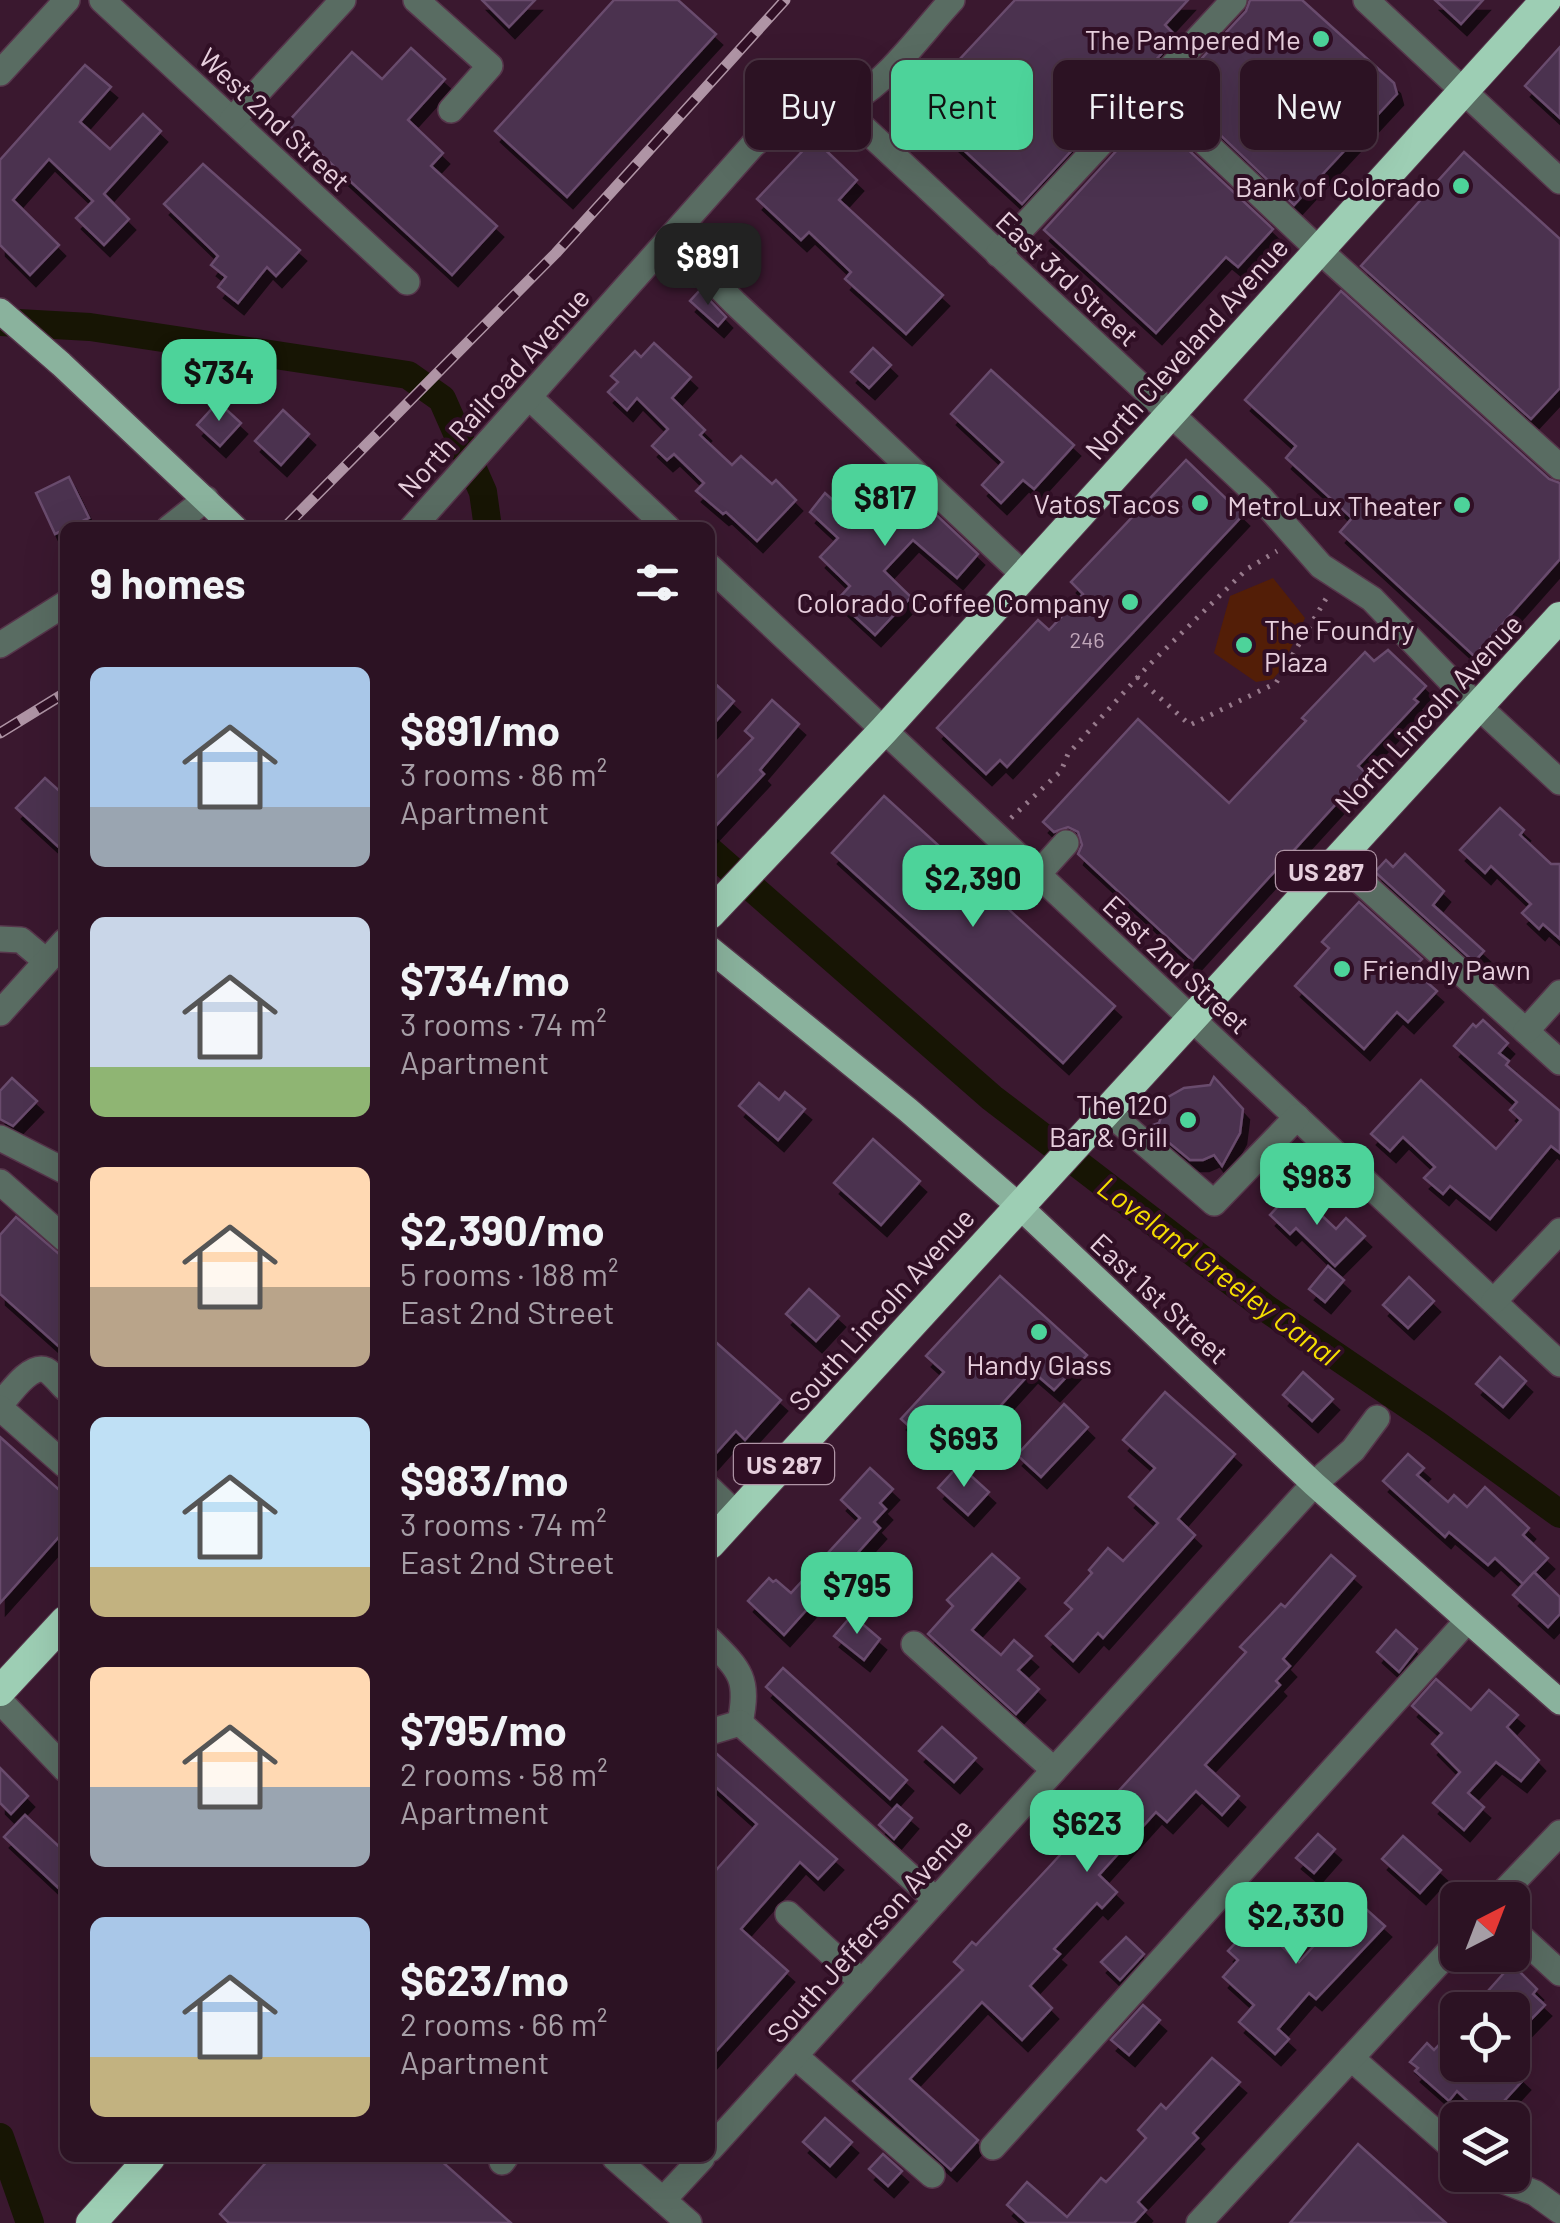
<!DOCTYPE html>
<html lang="en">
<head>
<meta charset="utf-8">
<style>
  body { margin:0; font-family:Barlow,sans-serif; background:#382030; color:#f1f3f6; height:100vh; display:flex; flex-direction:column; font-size:38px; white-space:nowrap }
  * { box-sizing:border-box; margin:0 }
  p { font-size:32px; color:#a69ea6 }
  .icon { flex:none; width:55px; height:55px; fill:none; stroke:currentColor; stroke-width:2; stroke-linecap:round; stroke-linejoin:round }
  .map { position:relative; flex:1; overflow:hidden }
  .details { position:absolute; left:60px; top:522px; width:655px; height:1640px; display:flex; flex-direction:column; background:#2c1223; border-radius:15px; box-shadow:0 10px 40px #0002,0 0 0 2px #483241 }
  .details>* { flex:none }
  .guide { position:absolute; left:745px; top:60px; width:665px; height:90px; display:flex; gap:20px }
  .needle { width:65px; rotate:42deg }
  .buttons { position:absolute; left:1440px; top:1882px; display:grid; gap:20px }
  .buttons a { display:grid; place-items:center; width:90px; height:90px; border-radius:15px; background:#2c1223; box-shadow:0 10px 40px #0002,0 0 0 2px #483241; font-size:50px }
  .price { position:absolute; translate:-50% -85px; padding:0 22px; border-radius:20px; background:#4dd39a; color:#111; font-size:32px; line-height:65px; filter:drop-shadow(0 2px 5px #0008) }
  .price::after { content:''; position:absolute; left:50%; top:60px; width:30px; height:22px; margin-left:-15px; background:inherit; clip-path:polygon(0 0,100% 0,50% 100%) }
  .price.selected { background:#222; color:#fff }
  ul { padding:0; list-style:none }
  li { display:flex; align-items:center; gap:30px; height:250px; padding:0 30px }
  li span { display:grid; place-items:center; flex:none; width:280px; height:200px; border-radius:15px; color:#555 }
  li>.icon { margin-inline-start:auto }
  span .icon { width:120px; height:120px; fill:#fffc; stroke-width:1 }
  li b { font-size:42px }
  h2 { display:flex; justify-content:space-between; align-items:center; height:120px; padding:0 30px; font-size:42px }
  .pill { padding:0 35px; border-radius:15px; background:#2c1223; box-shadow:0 10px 40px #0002,0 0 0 2px #483241; font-size:35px; line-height:90px }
  .pill.selected { background:#4dd39a; color:#111 }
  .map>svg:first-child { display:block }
  .green { fill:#531e07 }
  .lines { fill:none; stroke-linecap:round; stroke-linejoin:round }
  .canal { stroke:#171504; stroke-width:28 }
  .building { fill:#4b3050; stroke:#694c6d; stroke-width:2.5; filter:url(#shadow) }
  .minor-casing { stroke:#56354b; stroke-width:28 }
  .major-casing { stroke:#56354b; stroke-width:28 }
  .highway-casing { stroke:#56354b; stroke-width:32 }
  .path { stroke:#977a8c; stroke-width:5; stroke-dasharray:2.5 8; stroke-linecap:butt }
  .minor { stroke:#596c62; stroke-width:25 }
  .major { stroke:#8ab29d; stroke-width:25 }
  .highway { stroke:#9dceb4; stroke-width:30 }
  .rail-casing { stroke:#af94a5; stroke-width:11 }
  .rail { stroke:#300f25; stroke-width:8; stroke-dasharray:22; stroke-linecap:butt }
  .poi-dot { fill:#4dd39a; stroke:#300f25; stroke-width:4 }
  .labels { text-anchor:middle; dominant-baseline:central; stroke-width:8; stroke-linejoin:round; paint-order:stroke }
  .number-label { font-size:22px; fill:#c0a7ba }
  .shield { fill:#300f25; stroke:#b095a6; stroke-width:2.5 }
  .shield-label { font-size:25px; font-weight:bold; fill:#e7cfdd }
  .poi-label { font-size:28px; fill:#e7cfdd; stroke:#300f25; text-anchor:end }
  .street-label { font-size:28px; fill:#e7cfdd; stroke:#300f25 }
  .water-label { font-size:30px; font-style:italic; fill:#f5dd00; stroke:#300f25 }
</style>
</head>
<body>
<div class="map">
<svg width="1560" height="2223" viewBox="0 0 1560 2223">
  <defs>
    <filter id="shadow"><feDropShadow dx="6" dy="11" stdDeviation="0" flood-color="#0009"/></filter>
  </defs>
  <rect width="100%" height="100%" fill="#3a182f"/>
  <!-- green -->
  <path class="green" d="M1273,578L1305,618L1280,671L1273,679L1256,682L1214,653L1230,596Z"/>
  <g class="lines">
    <!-- canal -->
    <g class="canal">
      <path d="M0,322L90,327L408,375L442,399L483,492L488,528"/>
      <path d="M710,851L992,1098L1267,1309L1436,1424L1560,1514"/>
      <path d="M0,2137L30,2223"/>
    </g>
  </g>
  <!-- building -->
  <g class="building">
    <path d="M482,0H535L509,27Z"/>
    <path d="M614,0H678L716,34L567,197L495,131Z"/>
    <path d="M1015,0H1188L1165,25L1177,37L1022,204L916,106Z"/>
    <path d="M1250,0H1302L1394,83L1397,94L1294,205L1196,112L1204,104L1197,97L1207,86L1190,71L1246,11Z"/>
    <path d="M1435,0H1483L1461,24Z"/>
    <path d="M1560,47V118L1525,86Z"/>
    <path d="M411,48L445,79L408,120L443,153L431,166L497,226L452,275L287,123L352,52L382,79Z"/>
    <path d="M85,65L111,87L80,122L110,149L143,114L161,131L104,194L129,219L104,245L76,218L93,201L49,159L13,200L59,245L30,275L0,245V160Z"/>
    <path d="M1150,114L1273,229L1238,267L1226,257L1156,333L1044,230Z"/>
    <path d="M814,139L857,180L839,200L943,295L906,334L845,279L851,272L809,232L801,240L757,199Z"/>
    <path d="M1464,152L1560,239V388L1531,419L1361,266Z"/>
    <path d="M203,164L300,250L276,276L267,267L238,303L218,287L226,277L211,265L218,256L164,204Z"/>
    <path d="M700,290L726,317L718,326L690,301Z"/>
    <path d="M1341,291L1549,479L1560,483V559L1474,656L1340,532L1352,518L1286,458L1296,446L1245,400Z"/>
    <path d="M654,343L691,377L672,398L705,430L700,435L732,465L741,456L772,484L776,480L796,500L757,541L726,512L723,514L696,491L704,483L674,454L667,460L652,446L668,429L637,398L627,410L608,392L618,382L611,376L635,351L641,357Z"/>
    <path d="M873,348L891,365L869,388L851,372Z"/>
    <path d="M991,370L1074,445L1034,489L1023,480L1001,503L982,485L1003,462L951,414Z"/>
    <path d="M218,402L241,423L220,446L197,425Z"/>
    <path d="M283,410L309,434L281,465L255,441Z"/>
    <path d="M1186,460L1243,515L1007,767L1000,760L986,774L937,728L1038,620L1049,630L1083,594L1071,582Z"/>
    <path d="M895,476L978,554L957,578L913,540L884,571L911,597L875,635L837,600L850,586L820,557L838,538L810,512L825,493L854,519Z"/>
    <path d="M69,477L89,518L55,534L36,493Z"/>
    <path d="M1388,650L1426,686L1414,699L1418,702L1358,766L1365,772L1193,961L1078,854L1082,845L1078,832L1068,827L1054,832L1043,822L1138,719L1229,803L1306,721L1302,718L1365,652L1374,661Z"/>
    <path d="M710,679L734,701L710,728Z"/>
    <path d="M772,700L799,724L760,770L764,774L710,832V784L753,738L745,731Z"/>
    <path d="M45,778L65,796V853L16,808Z"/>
    <path d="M884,796L1115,1006L1063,1063L832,853Z"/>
    <path d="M1500,808L1524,830L1520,835L1551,864H1560V939L1543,924L1539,929L1522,913L1531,904L1491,866L1485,873L1460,850Z"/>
    <path d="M1405,854L1444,891L1433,905L1484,951L1474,962L1375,872L1386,860L1393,867Z"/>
    <path d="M1359,902L1422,959L1412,969L1437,991L1408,1022L1397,1012L1364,1049L1295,986L1329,948L1322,942Z"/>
    <path d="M1483,1020L1508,1043L1499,1053L1509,1061L1506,1065L1560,1111V1153L1551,1146L1490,1219L1450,1186L1443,1194L1424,1178L1435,1167L1403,1137L1390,1151L1371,1134L1421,1080L1496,1149L1521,1120L1510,1110L1517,1102L1454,1046L1473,1024L1476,1027Z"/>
    <path d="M1214,1077L1243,1109L1240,1133L1222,1166L1214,1155L1203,1160H1190L1156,1132L1153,1125L1159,1123L1168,1097L1184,1088L1210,1085Z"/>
    <path d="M12,1078L37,1101L13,1126L0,1119V1091Z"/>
    <path d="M759,1083L779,1100L785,1092L805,1109L778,1140L739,1106Z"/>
    <path d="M873,1139L920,1181L881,1225L834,1183Z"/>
    <path d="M1294,1189L1336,1229L1346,1218L1365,1236L1335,1266L1296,1228L1290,1234L1270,1215Z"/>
    <path d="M16,1217L65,1259V1352L0,1294V1235Z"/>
    <path d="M1328,1266L1344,1280L1325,1302L1309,1289Z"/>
    <path d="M1000,1276L1087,1355L1054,1390L1032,1371L991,1416L986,1411L944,1458L901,1419L944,1372L926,1356Z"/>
    <path d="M1409,1277L1434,1301L1408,1328L1383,1305Z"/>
    <path d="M809,1289L839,1316L816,1341L786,1314Z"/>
    <path d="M710,1337L781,1400L745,1440L736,1431L710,1460Z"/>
    <path d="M1500,1357L1526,1381L1503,1407L1476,1384Z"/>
    <path d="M1303,1372L1333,1399L1312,1421L1283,1395Z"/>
    <path d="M1165,1392L1235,1454L1178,1519L1195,1535L1103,1638L1098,1633L1073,1661L1046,1636L1072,1609L1065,1603L1092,1573L1089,1570L1108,1548L1123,1561L1158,1523L1129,1497L1155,1468L1123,1440Z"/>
    <path d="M1064,1404L1088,1427L1041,1477L1017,1455Z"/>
    <path d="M0,1437L65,1495V1530L0,1603Z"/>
    <path d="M1408,1454L1424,1468L1417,1475L1448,1502L1454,1495L1467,1507L1485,1487L1529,1528L1523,1535L1548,1558L1523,1584L1495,1558L1488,1565L1449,1532L1445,1537L1383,1481Z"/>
    <path d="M959,1465L989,1492L968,1515L938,1488Z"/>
    <path d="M870,1468L893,1489L880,1503L886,1509L874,1522L880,1528L784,1635L748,1601L769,1578L773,1582L776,1580L791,1593L860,1518L841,1500Z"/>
    <path d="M992,1554L1019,1578L972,1630L1001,1655L1014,1640L1032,1656L1018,1670L1039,1689L1016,1714L928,1634L953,1606L947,1600Z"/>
    <path d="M1331,1555L1355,1576L1283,1659L1290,1666L1276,1681L1280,1685L1205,1765L1239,1796L1222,1815L1196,1791L1167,1822L1156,1812L1099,1875L1117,1892L1102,1908L1097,1903L1054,1949L1060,1954L1030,1986L1052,2008L1022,2040L982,2002L910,2079L978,2140L951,2170L853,2081L963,1970L954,1962L972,1942L976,1945L1049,1867L1246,1652L1240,1647L1281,1604L1285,1607Z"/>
    <path d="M1534,1572L1560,1597V1614L1548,1627L1513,1595Z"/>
    <path d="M852,1615L880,1639L864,1660L834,1636Z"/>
    <path d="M1396,1630L1417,1649L1399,1672L1377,1652Z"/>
    <path d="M783,1668L907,1780L890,1799L766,1687Z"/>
    <path d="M1436,1679L1471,1710L1489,1690L1518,1715L1507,1727L1539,1760L1521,1781L1496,1762L1468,1793L1484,1807L1464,1830L1433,1803L1460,1772L1432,1744L1442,1733L1412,1706Z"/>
    <path d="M942,1727L976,1758L954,1782L919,1751Z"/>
    <path d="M710,1748L837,1859L818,1879L800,1862L741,1929L788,1971L710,2058V1877L757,1824L710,1782Z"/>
    <path d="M0,1768L28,1796L11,1814L0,1803Z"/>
    <path d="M897,1805L912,1818L894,1839L879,1825Z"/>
    <path d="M25,1815L65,1852V1894L4,1837Z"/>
    <path d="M1318,1834L1335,1849L1314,1873L1296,1858Z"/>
    <path d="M1403,1836L1441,1870L1420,1893L1382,1859Z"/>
    <path d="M1338,1884L1385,1926L1316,1999L1309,1993L1278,2029L1289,2039L1275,2054L1239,2022L1254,2005L1223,1977L1238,1960L1228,1951L1255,1922L1299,1962L1341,1916L1323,1900Z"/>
    <path d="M1126,1937L1144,1954L1120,1980L1101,1962Z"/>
    <path d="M1512,1964L1537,1989L1533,1994L1545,2005L1512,2039V2010H1471Z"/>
    <path d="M1143,2005L1160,2020L1129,2055L1111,2040Z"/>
    <path d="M1458,2025V2065L1479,2082L1495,2065H1509L1524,2079L1505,2100L1511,2106L1499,2120H1488L1457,2091L1449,2101L1415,2071L1418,2068L1410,2062L1427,2043L1434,2050Z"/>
    <path d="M1212,2058L1240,2082L1193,2133L1198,2138L1138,2202L1146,2210L1134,2223H1027L1007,2205L1027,2182L1067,2217L1101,2178L1106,2182L1110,2178L1146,2138L1138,2130L1161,2104L1166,2109Z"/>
    <path d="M825,2118L852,2142L830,2166L803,2142Z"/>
    <path d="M1358,2144L1446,2223H1290Z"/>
    <path d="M883,2154L902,2171L888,2186L869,2169Z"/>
    <path d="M270,2158H438L511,2223H229L220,2214Z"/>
  </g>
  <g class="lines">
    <!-- minor casing -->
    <g class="minor-casing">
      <g id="minor">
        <path d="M102,0L407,282"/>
        <path d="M416,0L490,66L451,110"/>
        <path d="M1366,0L1560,181"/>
        <path d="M0,73L67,0"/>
        <path d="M1150,91L1319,250L1560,467"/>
        <path d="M839,105L1261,498L1321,566L1372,599L1451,681L1560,782"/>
        <path d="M232,120L343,0"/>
        <path d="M671,238L735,303L1024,575"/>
        <path d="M998,254L1234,0"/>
        <path d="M530,398L668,528"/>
        <path d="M169,528L206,499"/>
        <path d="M412,528L752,146C770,130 784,113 809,108C825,104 839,107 854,99C889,80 924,30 952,0"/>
        <path d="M710,567L1560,1364"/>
        <path d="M0,645L65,604"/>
        <path d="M1337,860L1560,1062"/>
        <path d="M1038,874L1066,843"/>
        <path d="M0,939L21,940L46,961"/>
        <path d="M0,1013L65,941"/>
        <path d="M1526,1031L1560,993"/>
        <path d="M1106,1110L1214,1203L1297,1117"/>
        <path d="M0,1138L65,1171"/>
        <path d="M0,1182L65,1239"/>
        <path d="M1494,1301L1560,1231"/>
        <path d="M0,1405C9,1395 30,1363 46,1370C52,1373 60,1383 65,1388"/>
        <path d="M0,1408L65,1465"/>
        <path d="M710,1489L737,1515"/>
        <path d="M710,1640C741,1671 749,1679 740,1723"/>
        <path d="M914,1644L1054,1770"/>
        <path d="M0,1701L65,1769"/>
        <path d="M740,1723L936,1900"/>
        <path d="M710,1732L740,1723"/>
        <path d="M1496,1900L1560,1833"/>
        <path d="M788,1914L862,1982"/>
        <path d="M1512,1929L1560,1973"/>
        <path d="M795,2056L932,2175"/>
        <path d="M1351,2058L1458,2152"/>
        <path d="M993,2147L1467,1621"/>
        <path d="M710,2149L1314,1484L1353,1450L1377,1418"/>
        <path d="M615,2158L689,2223"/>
        <path d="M502,2162L505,2158"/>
        <path d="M1489,2175L1535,2193L1560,2211"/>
        <path d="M663,2200L702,2158"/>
        <path d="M1199,2223L1458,1942"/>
      </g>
    </g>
    <!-- major casing -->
    <g class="major-casing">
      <g id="major">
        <path d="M0,311L61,364L235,528"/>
        <path d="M710,949L908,1110L1019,1206L1314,1484L1560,1702"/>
      </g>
    </g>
    <!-- highway casing -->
    <g class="highway-casing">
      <g id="highway">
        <path d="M710,914L884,730L1546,0"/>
        <path d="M710,1544L1560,617"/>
        <path d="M0,1691L65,1621"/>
        <path d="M91,2223L150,2158"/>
      </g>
    </g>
    <!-- path -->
    <g class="path">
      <path d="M1137,677L1190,725L1276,683L1327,597"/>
      <path d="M1011,818L1061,771L1068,754L1147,667L1247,569L1277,551"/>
    </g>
    <!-- minor -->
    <use href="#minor" class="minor"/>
    <!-- major -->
    <use href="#major" class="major"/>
    <!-- highway -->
    <use href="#highway" class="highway"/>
    <!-- rail casing -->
    <g class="rail-casing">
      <g id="rail">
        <path d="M284,528L556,253L785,0"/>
        <path d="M0,733L65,693"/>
      </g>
    </g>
    <!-- rail -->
    <use href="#rail" class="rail"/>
  </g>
  <!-- markers -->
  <g class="poi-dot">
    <circle cx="1321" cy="39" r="10"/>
    <circle cx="1461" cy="186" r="10"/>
    <circle cx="1200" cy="503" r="10"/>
    <circle cx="1462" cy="505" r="10"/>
    <circle cx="1130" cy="602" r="10"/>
    <circle cx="1244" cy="645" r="10"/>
    <circle cx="1342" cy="969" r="10"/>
    <circle cx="1188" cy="1120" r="10"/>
    <circle cx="1039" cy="1332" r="10"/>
  </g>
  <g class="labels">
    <!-- number labels -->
    <g class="number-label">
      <text x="1087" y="639">246</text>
    </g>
    <!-- shield labels -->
    <g class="shield">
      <rect x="1276" y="851" width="100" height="40" rx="8"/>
      <rect x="734" y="1444" width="100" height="40" rx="8"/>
    </g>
    <g class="shield-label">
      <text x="1326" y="871">US 287</text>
      <text x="784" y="1464">US 287</text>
    </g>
    <!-- poi labels -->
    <g class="poi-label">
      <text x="1301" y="39">The Pampered Me</text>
      <text x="1441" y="186">Bank of Colorado</text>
      <text x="1180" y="503">Vatos Tacos</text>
      <text x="1442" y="505">MetroLux Theater</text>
      <text x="1110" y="602">Colorado Coffee Company</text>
      <text x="1264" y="629" text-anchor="start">The Foundry<tspan x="1264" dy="32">Plaza</tspan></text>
      <text x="1362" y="969" text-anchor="start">Friendly Pawn</text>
      <text x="1168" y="1104">The 120<tspan x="1168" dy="32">Bar &amp; Grill</tspan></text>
      <text x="1039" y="1364" text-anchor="middle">Handy Glass</text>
    </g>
    <!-- street labels -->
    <g class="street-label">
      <text transform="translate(275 119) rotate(43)">West 2nd Street</text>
      <text transform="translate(1068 278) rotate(43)">East 3rd Street</text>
      <text transform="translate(1186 348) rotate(-48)">North Cleveland Avenue</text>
      <text transform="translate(493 392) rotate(-48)">North Railroad Avenue</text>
      <text transform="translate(1428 713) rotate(-47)">North Lincoln Avenue</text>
      <text transform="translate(1177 964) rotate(43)">East 2nd Street</text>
      <text transform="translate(1160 1298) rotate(43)">East 1st Street</text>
      <text transform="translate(881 1309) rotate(-48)">South Lincoln Avenue</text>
      <text transform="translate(869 1930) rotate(-48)">South Jefferson Avenue</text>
    </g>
    <!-- water labels -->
    <g class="water-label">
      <text transform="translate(1219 1270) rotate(37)">Loveland Greeley Canal</text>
    </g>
  </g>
</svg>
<div class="buttons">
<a><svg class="needle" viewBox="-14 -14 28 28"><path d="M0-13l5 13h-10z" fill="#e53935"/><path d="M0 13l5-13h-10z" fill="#a69ea6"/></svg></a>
<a><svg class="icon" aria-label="locate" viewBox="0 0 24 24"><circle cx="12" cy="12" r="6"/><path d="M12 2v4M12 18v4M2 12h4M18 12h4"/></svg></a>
<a><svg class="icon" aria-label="layers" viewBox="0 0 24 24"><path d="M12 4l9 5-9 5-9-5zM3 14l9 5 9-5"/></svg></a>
</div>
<b class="price selected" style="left:708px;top:308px">$891</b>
<b class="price" style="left:219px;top:424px">$734</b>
<b class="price" style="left:885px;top:549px">$817</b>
<b class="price" style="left:973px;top:930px">$2,390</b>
<b class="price" style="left:1317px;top:1228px">$983</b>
<b class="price" style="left:964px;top:1490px">$693</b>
<b class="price" style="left:857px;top:1637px">$795</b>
<b class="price" style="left:1087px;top:1875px">$623</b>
<b class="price" style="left:1296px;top:1967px">$2,330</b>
<div class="guide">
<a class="pill">Buy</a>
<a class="pill selected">Rent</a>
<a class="pill">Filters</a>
<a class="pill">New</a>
</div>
<section class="details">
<h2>9 homes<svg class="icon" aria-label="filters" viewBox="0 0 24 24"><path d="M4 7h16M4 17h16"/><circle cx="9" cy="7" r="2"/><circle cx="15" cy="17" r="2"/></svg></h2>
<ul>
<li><span style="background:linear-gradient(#a9c7e8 70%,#9aa5b1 0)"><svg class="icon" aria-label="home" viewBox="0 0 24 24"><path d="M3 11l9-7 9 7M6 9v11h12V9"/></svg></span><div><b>$891/mo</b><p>3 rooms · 86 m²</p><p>Apartment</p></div></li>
<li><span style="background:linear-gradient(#c9d6e8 75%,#8fb573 0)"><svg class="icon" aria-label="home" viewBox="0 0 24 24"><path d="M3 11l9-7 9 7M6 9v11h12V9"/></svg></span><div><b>$734/mo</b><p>3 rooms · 74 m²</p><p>Apartment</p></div></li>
<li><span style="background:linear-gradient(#ffd9b3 60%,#b9a48a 0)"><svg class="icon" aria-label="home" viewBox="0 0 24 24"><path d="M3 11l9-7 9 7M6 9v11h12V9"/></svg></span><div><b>$2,390/mo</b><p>5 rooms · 188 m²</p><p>East 2nd Street</p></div></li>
<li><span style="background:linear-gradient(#bfe0f5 75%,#c2b280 0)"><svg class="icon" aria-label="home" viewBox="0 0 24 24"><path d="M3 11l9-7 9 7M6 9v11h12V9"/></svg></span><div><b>$983/mo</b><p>3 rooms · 74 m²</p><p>East 2nd Street</p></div></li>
<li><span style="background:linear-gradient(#ffd9b3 60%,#9aa5b1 0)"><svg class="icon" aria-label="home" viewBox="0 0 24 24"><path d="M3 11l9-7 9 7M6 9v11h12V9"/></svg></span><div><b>$795/mo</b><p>2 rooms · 58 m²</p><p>Apartment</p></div></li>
<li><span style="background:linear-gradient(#a9c7e8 70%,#c2b280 0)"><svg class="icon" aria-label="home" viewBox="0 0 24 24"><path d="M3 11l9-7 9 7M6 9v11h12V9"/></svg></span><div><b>$623/mo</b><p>2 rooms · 66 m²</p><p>Apartment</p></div></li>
</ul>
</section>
</div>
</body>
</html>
